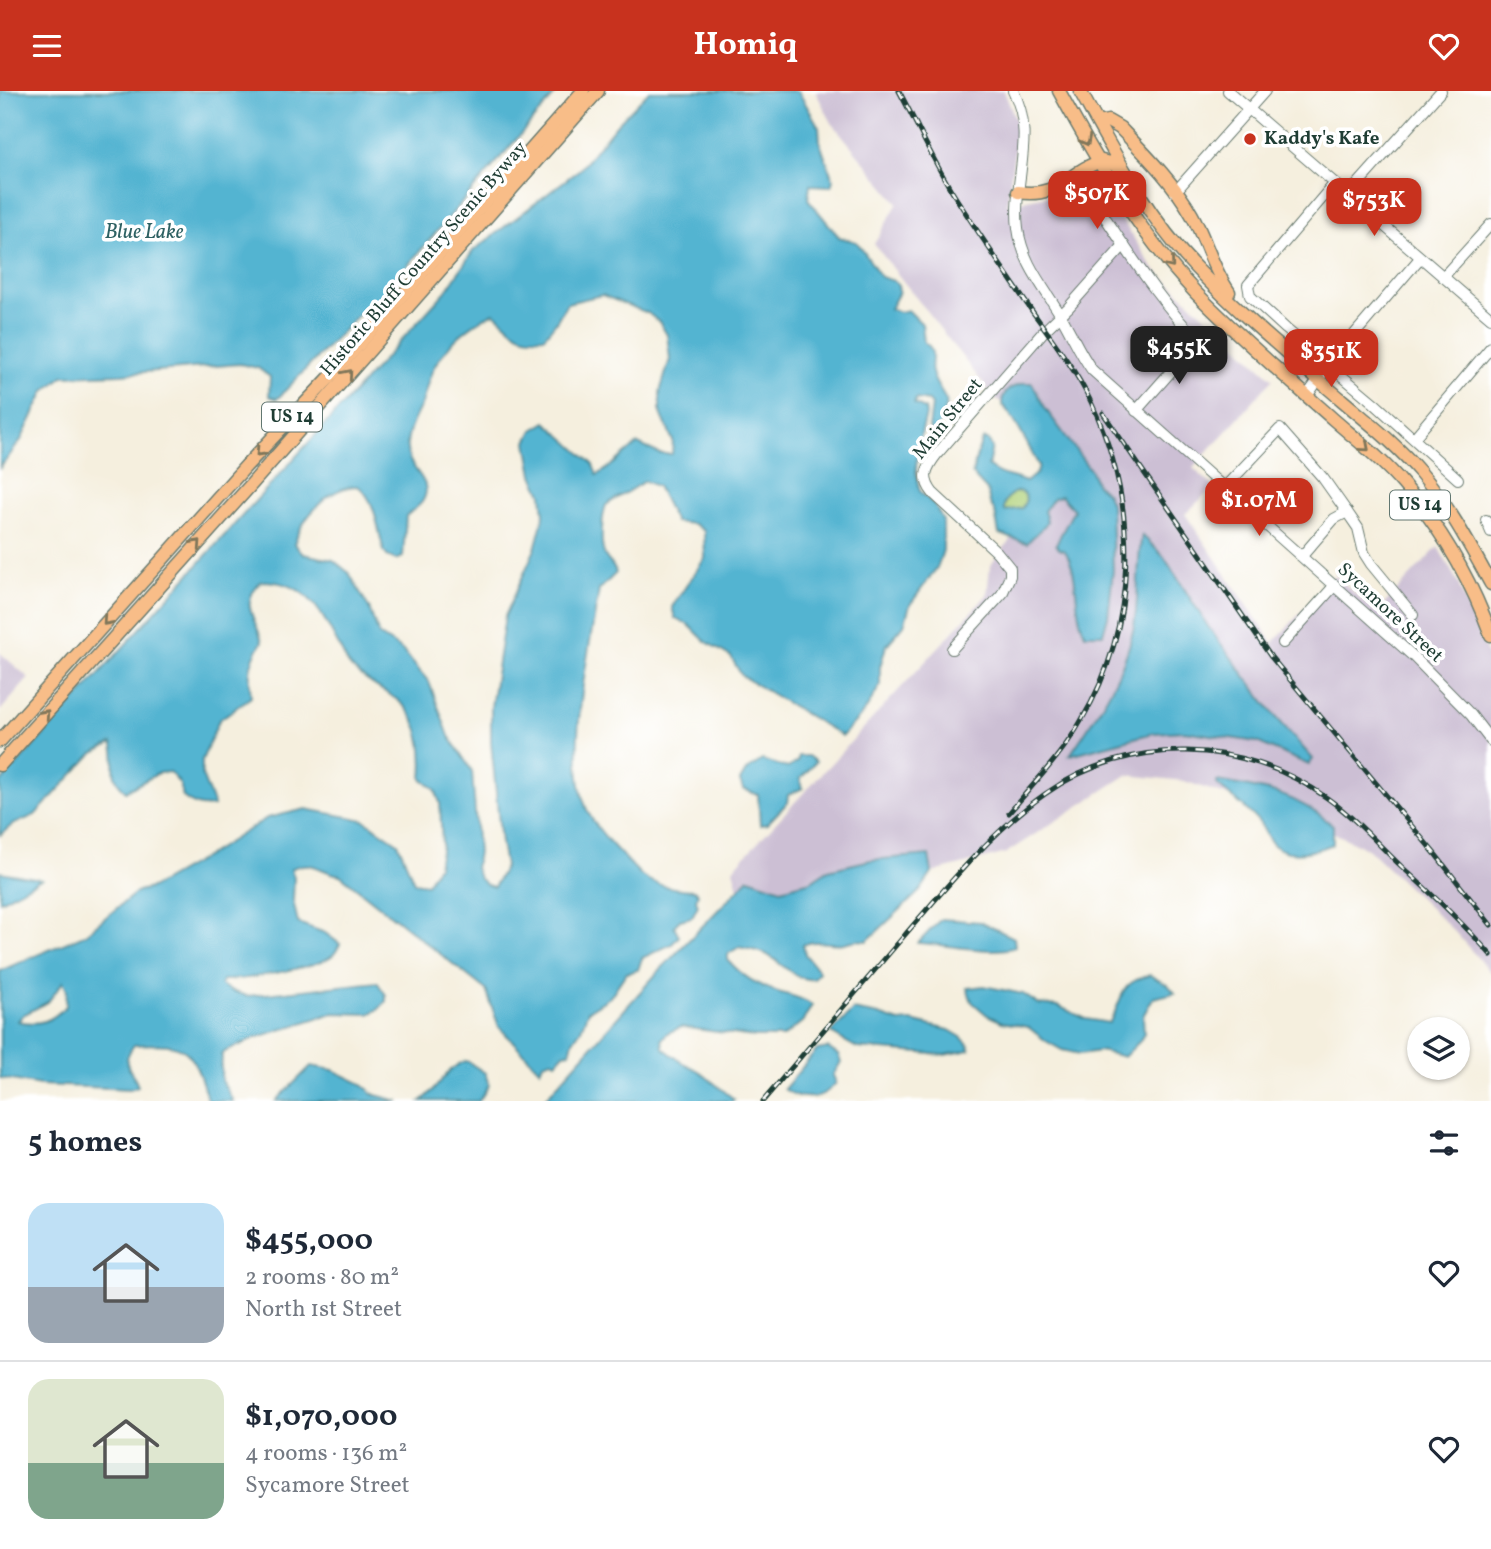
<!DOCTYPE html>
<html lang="en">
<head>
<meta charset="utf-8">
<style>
  body { margin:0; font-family:Vollkorn,serif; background:#f2f2f3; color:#1f2937; height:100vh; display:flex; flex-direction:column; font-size:26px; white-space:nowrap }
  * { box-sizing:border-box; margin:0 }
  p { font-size:23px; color:#747a83 }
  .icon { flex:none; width:38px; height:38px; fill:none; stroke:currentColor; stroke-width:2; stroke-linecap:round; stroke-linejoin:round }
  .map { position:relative; height:1010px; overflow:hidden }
  .side { display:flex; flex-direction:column; background:#fff; flex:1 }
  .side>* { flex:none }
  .buttons { position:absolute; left:1407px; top:926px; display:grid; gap:14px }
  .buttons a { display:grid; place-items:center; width:63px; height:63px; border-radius:50%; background:#fff; box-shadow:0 2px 5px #0004; font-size:35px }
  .price { position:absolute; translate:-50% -60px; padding:0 16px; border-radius:14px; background:#c8321e; color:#fff; font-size:23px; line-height:46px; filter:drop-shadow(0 2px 4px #0008) }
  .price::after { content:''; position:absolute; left:50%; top:42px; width:21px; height:16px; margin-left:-10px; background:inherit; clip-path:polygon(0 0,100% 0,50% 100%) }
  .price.on { background:#222; color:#fff }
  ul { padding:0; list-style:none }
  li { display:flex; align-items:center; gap:21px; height:175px; padding:0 28px }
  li+li { border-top:2px solid #e0e1e3 }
  li span { display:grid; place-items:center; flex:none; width:196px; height:140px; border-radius:21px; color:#555 }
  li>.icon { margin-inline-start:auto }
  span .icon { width:84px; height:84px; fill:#fffc; stroke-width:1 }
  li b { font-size:30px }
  h2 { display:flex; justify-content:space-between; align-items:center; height:84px; padding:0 28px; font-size:30px }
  header { display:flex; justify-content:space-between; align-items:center; height:91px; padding:0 28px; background:#c8321e; color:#fff; font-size:32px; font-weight:700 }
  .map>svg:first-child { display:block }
  .industrial { fill:#ccbfd4 }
  .green { fill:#b1d27a; stroke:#688857; stroke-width:2 }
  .water { fill:#52b4d1; stroke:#387882; stroke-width:2; fill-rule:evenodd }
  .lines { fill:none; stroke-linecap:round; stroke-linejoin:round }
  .minor-casing { stroke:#6a7b70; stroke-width:12 }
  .major-casing { stroke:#6a7b70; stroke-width:15 }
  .minor { stroke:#fff; stroke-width:10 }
  .major { stroke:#f8bd88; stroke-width:12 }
  .rail-casing { stroke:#1f3d34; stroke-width:5 }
  .rail { stroke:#fff; stroke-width:2.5; stroke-dasharray:8; stroke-linecap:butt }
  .oneway { stroke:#81775a }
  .poi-dot { fill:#c8321e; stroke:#fff; stroke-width:2.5 }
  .labels { text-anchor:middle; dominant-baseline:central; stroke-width:7; stroke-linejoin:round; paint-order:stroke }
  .shield { fill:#fff; stroke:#627771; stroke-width:2 }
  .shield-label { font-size:18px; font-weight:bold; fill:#1f3d34 }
  .poi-label { font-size:19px; font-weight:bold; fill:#1f3d34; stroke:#fff; text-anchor:start }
  .street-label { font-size:19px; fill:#1f3d34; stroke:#fff }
  .water-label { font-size:21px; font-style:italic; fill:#2e6163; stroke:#fff }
</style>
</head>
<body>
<header><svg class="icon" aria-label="menu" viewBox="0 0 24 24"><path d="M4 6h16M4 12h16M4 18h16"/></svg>Homiq<svg class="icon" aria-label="heart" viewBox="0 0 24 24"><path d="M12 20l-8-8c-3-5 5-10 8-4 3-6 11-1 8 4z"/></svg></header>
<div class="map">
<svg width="1491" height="1010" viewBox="0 0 1491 1010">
  <rect width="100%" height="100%" fill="#fff"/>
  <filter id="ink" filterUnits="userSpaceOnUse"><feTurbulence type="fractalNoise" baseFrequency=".0143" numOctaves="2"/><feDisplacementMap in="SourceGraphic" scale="14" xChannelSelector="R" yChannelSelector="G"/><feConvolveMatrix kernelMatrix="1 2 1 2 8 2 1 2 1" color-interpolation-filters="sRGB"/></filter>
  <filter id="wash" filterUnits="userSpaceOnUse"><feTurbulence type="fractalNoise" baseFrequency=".00686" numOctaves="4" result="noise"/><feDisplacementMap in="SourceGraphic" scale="28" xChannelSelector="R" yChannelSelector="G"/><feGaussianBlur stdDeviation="1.57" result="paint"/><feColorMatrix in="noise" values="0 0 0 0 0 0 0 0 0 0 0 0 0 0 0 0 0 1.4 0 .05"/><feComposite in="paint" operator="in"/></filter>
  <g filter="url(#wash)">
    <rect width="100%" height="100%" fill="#f5efde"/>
    <!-- industrial -->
    <g class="industrial">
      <path d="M815,0H1004L1018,35L1007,113L1077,99L1090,98L1100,101L1115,118L1153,177L1273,288L1193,377L1214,396L1185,423L1273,552L1335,484L1376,522L1438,456L1457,490L1491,572V882L1454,840L1368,758L1321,736L1184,690L1127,684L1006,762L747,831L733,778L987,504L990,475L1059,385L1026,322L996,309L874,153L898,112L832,32Z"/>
      <path d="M0,562L29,587L0,620Z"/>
    </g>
    <!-- green -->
    <path class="green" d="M1019,400L1025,403L1026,409L1022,417L1004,420C1004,410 1009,402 1019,400Z"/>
    <!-- water -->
    <g class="water">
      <path d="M0,0H558L377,210L362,220L277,308L269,305L270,286L258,277L240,273L121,283L63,285L45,300L21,349L0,377Z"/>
      <path d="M649,0H798L819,36L820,52L833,89L831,95L810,94L808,108L839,146L857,151L881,186L894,190L898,195L899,201L890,218L900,221L908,219L922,233L924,251C938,260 929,269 932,281C934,293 943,301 947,312L938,336L933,342L929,337L932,314L929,310L916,308L914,313L925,318L926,324L917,359L916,383L920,400L935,415L943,430V459L938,475L910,514L904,534L886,555L880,576V594L878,598L865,620L842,645L742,585L731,566L705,550L689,534L675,527L672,516L705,467L704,440L694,433L675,431L657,395L645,390L606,414C602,424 600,452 604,462C606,470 614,473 616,482L599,499C590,556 560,679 592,728C605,749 625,767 642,785C658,796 675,798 694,799L698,803L696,809L698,814L692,826L680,829L674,835L679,845L672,853L642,867L638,879L626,882L610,906L588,920L581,938L573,950L570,961L564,962L556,971L552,969L543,972L540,979L499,936L486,899L340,784C319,781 313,767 291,778L294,786L293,809L298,832L325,842L340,853C337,858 336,863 330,866C314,877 243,889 222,889L221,894L231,900L247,905L377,891L386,904V910L379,918L369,923L333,922L255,947L222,962L221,988L233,1010H208C192,959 191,950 134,954C119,974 131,976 138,995L130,998L40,994L0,987V880L84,844L138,800L151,797L207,765L267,727L306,718L364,729L398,752L414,791L427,793L438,775L442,754L440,712L435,698L422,688C425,656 421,622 390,604C377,596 361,587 351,576C345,570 342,560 338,553C319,517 306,490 261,490C238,515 256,525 262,551C249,572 248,581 251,606L219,629L202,669V684L214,715C201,717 193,714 183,706L180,693L170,681L159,682L126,700C105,683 120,672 112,652L92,663L35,724L12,734L0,744V692L446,200L473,160L580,78L617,33ZM602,204L648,222L660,232L667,244L670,268L660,301V320L673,350L672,363H660L638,353C624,362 612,377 597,384L592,372L546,331L533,339L527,351L533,384L542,403L544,424L535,458L505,525L491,616V651L501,752L505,775L494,796L487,794L479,787L475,777L478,762L472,680L449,645L429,591L402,559L379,544L369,517L349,482L333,469L303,463L294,453C302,427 329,395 358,395C377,410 377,438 384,460L387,465L396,469L403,466L406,425C411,421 418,416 422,411C437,388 404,379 407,353C408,339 416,324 422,312C426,300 428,287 434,276C447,253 470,233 494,222C514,239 516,248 544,246L556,231L567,212ZM63,891L67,898L66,915C52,930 39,935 18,930L23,924L48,911Z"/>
      <path d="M1024,292H1032L1045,317L1091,380L1097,394L1107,403L1111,413L1113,479L1108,525L1103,543H1085C1072,517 1081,485 1065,460L1059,458L1056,453L1074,419L1061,405L1054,407L1044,420L1047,430L1045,434L1027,452L999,443L995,421L990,412L987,399L972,383C975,374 978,354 984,348L989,350L992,356L988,375C1000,386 1011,384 1026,391L1037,382L1039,375C1032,362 1012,321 1002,314C1002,300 1011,296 1024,292ZM1019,400L1025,403L1026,409L1022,417L1004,420C1003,410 1009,402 1019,400Z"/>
      <path d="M1142,444L1164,466L1209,537L1276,626L1313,668L1309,674L1257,651L1184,640L1153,642L1070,664C1096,625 1123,587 1133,540C1140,509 1136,475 1142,444Z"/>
      <path d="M799,665H808L816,671L800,688L803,697L788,704L787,712L767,733L760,734L758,704L743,698L740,690L746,680L762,669L788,677L797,671Z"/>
      <path d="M1217,690C1269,699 1291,701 1333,734V753C1316,760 1290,768 1274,754C1267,748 1264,737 1259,731C1247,717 1230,705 1217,693Z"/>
      <path d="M929,764L932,782L920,800L867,850C856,848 853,850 844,852C829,855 817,847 803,854L805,863L819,881L814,888C796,891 781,871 766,863C758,859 747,858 739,856L728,863V869C742,885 755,893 775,900C789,905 800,905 812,914L803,930L783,946H754L681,936L667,942L662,948L663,957L683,972L699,980L734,1008L732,1010H543L658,881L749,787L781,798L811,790L828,779L871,769Z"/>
      <path d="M0,781L41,788L0,810Z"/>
      <path d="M941,828L981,831L1014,847L1015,856C992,864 945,853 918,852Z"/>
      <path d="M1150,884L1169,895L1175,902L1153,907L1143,925L1144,942L1140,950L1124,966L1100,960L1080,963L1062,959L1046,950L1028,936L1002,931L987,924L972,911L967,897L984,895L1023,903L1038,913L1058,915L1086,928L1109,932C1125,907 1116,893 1150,884Z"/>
      <path d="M853,919L879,924L899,931L911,930L949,939L961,946L969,954L970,959L945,964L857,957L831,942Z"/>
      <path d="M828,957L838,964L841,971L833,984L836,992C822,1010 801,1010 784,998L817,959Z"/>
      <path d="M467,970L485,982L489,994L479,1010H421C438,1000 447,974 467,970Z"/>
      <path d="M311,975L333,979L360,992L375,1004L399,1010H276Z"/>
    </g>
  </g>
  <g filter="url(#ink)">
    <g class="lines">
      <!-- minor casing -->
      <g class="minor-casing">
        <g id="minor">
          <path d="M1013,0C1037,44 1012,91 1018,137C1022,171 1043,195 1060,223C1071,241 1079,261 1092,279L1414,566L1471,624L1491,650"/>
          <path d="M1228,0L1491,227"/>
          <path d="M1335,92L1248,194L1250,205L1286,238L1374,312L1458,388"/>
          <path d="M1175,101L1265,0"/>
          <path d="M1348,104L1441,0"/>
          <path d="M1094,110C1130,163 1159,211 1205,257"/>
          <path d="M1443,186L1491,133"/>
          <path d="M1307,305L1329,273L1420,167"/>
          <path d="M1136,320L1198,250"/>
          <path d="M1414,347L1491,256"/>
          <path d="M1225,396L1280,338L1323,387L1347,421L1358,437L1364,462L1371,473L1413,524"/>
          <path d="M1486,429L1491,441"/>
          <path d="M1302,465L1334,428L1347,421"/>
          <path d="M1283,552L1335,494"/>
          <path d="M952,558L1002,503L1010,485V477L997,461L933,402C921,387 926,377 937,363L1045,239L1068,217L1124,154"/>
        </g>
      </g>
      <!-- major casing -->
      <g class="major-casing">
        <g id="major">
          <path d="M1059,0C1098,72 1139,142 1196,202C1239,246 1287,287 1333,328C1357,349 1383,369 1403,393C1441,437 1471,489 1491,544"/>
          <path d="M1080,0C1114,62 1147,126 1196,177C1241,224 1292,266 1342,309C1369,332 1397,354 1420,381C1449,415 1469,453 1491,493"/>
          <path d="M1098,32L1108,30L1120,37C1145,63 1174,92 1192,124C1206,149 1212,177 1229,201"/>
          <path d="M1018,101C1060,108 1069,79 1102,70L1113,73L1122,79"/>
          <path d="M0,650L246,375L333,283L583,0"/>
          <path d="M0,674L249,396L598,0"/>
        </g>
      </g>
      <!-- minor -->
      <use href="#minor" class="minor"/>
      <!-- major -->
      <use href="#major" class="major"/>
      <!-- rail casing -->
      <g class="rail-casing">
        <g id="rail">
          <path d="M899,0C918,35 935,74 956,107C979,143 1003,178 1027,213C1049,244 1074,276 1091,311C1139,412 1139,533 1081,630C1062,664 1034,692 1009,722"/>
          <path d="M1103,322L1271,566L1436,764L1491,834"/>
          <path d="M763,1010C810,955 857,900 904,845C947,795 991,741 1045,703C1130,643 1244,647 1327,707C1354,726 1377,752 1401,775C1433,804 1463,832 1491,864"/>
        </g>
      </g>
      <!-- rail -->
      <use href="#rail" class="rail"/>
    </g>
    <!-- one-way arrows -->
    <defs><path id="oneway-chevron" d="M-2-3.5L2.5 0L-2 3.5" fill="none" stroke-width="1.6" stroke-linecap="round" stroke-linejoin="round" transform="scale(1.75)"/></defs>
    <g class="oneway">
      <use href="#oneway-chevron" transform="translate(1086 50) rotate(62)"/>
      <use href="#oneway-chevron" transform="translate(1170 173) rotate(50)"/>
      <use href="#oneway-chevron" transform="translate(348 283) rotate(-49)"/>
      <use href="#oneway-chevron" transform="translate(1365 356) rotate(41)"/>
      <use href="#oneway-chevron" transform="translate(260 361) rotate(133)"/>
      <use href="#oneway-chevron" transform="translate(197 453) rotate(-48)"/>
      <use href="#oneway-chevron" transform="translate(107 530) rotate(132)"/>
      <use href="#oneway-chevron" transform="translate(45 623) rotate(-48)"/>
    </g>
  </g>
  <!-- markers -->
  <circle class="poi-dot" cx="1250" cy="48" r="7"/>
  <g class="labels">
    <!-- shield labels -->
    <g class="shield">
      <rect x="262" y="311.5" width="60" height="29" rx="5"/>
      <rect x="1390" y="399.5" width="60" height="29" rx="5"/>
    </g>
    <g class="shield-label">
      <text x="292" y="326">US 14</text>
      <text x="1420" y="414">US 14</text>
    </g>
    <!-- poi labels -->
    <g class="poi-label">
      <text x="1264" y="48">Kaddy's Kafe</text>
    </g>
    <!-- street labels -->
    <g class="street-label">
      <text transform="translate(424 168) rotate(-49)">Historic Bluff Country Scenic Byway</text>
      <text transform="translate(948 328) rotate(-51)">Main Street</text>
      <text transform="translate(1390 522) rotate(43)">Sycamore Street</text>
    </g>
    <!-- water labels -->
    <g class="water-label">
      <text x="144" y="141">Blue Lake</text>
    </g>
  </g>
</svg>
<div class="buttons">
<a><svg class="icon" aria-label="layers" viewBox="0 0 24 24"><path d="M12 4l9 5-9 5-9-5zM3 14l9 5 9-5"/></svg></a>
</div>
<b class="price" style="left:1097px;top:140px">$507K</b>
<b class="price" style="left:1374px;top:147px">$753K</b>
<b class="price on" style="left:1179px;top:295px">$455K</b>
<b class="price" style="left:1331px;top:298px">$351K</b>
<b class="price" style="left:1259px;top:447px">$1.07M</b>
</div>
<section class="side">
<h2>5 homes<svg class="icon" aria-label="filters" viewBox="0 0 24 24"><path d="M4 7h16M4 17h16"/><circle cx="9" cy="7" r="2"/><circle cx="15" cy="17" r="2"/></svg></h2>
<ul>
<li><span style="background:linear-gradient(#bfe0f5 60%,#9aa5b1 0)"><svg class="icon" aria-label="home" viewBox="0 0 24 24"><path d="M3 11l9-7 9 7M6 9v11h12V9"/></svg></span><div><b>$455,000</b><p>2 rooms · 80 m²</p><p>North 1st Street</p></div><svg class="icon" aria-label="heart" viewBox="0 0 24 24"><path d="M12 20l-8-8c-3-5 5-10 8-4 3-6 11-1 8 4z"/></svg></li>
<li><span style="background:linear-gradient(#dfe7d0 60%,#7fa58c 0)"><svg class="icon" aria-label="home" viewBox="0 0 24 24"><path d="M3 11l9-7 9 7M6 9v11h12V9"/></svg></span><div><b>$1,070,000</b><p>4 rooms · 136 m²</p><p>Sycamore Street</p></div><svg class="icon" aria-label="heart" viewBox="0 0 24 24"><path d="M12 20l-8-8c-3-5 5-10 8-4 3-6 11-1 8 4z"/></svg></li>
</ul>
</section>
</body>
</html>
